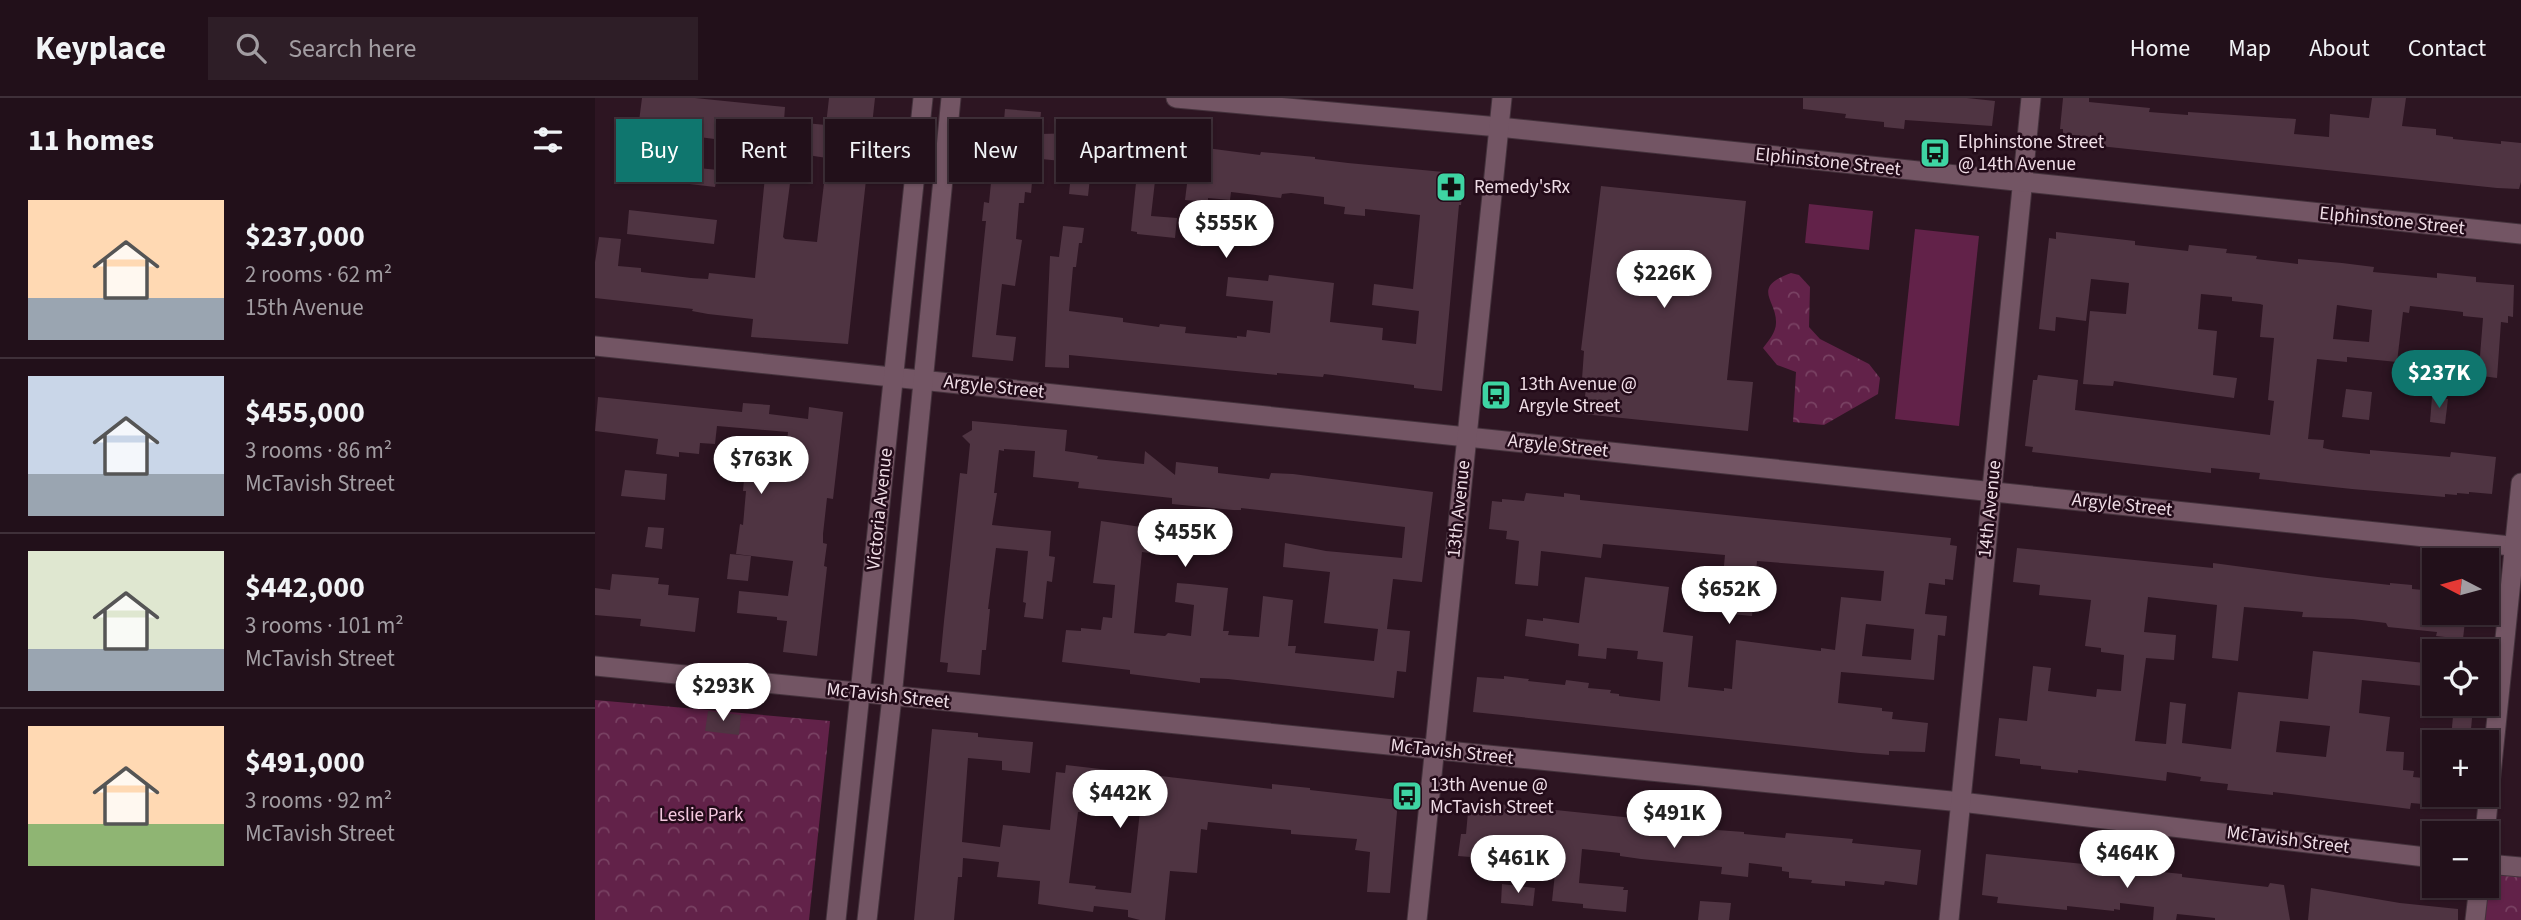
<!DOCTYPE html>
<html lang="en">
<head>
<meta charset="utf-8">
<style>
  body { margin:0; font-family:"Source Sans 3",sans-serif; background:#2e1e27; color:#f1f3f6; height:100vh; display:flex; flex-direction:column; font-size:26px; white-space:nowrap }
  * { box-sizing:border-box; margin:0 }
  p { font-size:23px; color:#a29da2 }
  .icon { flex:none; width:38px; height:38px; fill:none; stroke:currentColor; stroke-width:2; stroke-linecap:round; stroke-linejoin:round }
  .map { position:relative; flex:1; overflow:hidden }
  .panel { display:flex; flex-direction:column; background:#22101a; width:595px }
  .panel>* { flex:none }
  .guide { position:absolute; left:21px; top:21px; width:665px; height:63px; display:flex; gap:14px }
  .needle { width:46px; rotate:276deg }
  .buttons { position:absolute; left:1827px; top:450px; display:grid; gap:14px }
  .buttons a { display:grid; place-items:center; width:77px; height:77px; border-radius:0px; background:#22101a; box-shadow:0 2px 5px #0004,0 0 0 2px #3f3039; font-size:35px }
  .price { position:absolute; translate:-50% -60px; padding:0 16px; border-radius:24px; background:#fff; color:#222; font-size:23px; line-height:46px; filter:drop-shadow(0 2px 4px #0008) }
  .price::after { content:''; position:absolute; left:50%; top:42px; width:21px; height:16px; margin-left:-10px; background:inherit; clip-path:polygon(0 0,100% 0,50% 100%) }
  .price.selected { background:#0f766e; color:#fff }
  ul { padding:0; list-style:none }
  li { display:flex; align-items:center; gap:21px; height:175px; padding:0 28px }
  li+li { border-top:2px solid #3f3039 }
  li span { display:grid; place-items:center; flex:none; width:196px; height:140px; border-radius:0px; color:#555 }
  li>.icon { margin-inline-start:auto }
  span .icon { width:84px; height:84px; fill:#fffc; stroke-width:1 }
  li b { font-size:30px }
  h2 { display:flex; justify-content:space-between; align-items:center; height:84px; padding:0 28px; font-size:30px }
  .tag { padding:0 24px; border-radius:0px; background:#22101a; box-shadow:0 2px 5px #0004,0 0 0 2px #3f3039; font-size:24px; line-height:63px }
  .tag.selected { background:#0f766e; color:#fff }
  header { display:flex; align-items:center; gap:42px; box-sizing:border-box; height:98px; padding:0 35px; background:#22101a; border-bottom:2px solid #3f3039 }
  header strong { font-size:33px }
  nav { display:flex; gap:38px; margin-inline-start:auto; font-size:24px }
  .search { width:490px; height:63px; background:#2e1e27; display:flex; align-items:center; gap:18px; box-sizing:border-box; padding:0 24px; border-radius:0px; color:#a29da2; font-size:26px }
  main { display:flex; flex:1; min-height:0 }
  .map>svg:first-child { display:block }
  .grass { fill:#622249 }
  .park { fill:url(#park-crowns) }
  .building { fill:#4f3442; fill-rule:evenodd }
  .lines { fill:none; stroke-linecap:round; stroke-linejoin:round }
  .minor-casing { stroke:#44323c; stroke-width:21 }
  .tertiary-casing { stroke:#44323c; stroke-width:21 }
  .minor { stroke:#735564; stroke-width:19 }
  .tertiary { stroke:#735564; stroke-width:19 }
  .labels { text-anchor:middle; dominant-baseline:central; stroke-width:5; stroke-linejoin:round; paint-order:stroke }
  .poi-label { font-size:19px; fill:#efdde6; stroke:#230b19; text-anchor:start }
  .street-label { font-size:19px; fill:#efdde6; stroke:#230b19 }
  .park-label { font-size:19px; fill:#f4c8df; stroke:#230b19 }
</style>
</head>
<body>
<header>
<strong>Keyplace</strong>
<div class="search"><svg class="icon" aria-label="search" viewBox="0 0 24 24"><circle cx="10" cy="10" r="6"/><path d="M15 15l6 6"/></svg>Search here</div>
<nav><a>Home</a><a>Map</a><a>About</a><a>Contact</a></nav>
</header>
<main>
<section class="panel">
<h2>11 homes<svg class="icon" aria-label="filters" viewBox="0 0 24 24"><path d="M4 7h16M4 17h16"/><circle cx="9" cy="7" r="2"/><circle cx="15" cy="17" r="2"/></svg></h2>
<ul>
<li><span style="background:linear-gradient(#ffd9b3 70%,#9aa5b1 0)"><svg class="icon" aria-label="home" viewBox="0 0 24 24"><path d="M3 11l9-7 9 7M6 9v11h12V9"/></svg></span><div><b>$237,000</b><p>2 rooms · 62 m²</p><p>15th Avenue</p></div></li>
<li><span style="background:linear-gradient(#c9d6e8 70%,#9aa5b1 0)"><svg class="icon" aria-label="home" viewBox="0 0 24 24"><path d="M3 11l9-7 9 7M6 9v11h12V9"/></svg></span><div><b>$455,000</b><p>3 rooms · 86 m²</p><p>McTavish Street</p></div></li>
<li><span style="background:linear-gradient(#dfe7d0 70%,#9aa5b1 0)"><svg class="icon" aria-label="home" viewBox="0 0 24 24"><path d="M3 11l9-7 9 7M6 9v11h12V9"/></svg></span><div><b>$442,000</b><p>3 rooms · 101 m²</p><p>McTavish Street</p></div></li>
<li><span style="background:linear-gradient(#ffd9b3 70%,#8fb573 0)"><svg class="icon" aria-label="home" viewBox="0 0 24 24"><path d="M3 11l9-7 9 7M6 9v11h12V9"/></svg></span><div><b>$491,000</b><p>3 rooms · 92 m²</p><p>McTavish Street</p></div></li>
</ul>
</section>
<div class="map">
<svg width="1926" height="822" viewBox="0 0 1926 822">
  <defs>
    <pattern id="park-crowns" width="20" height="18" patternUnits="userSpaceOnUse" patternTransform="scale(1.75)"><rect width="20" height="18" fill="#622249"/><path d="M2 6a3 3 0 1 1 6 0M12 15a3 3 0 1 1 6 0" fill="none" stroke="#794263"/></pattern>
  </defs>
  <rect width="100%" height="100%" fill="#2d1522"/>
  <!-- grass -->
  <g class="grass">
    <path d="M1214,106L1278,113L1274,152L1210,145Z"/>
    <path d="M1320,131L1384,138L1364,328L1300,321Z"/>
  </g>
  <!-- park -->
  <g class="park">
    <path d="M1196,175L1204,177L1215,189L1214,229L1225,241L1274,266L1285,280L1283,296L1229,327L1198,324L1201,274L1182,267L1168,250C1174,242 1181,234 1181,225C1182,202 1155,190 1196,175Z"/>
    <path d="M0,602L235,623L214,822H0Z"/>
    <path d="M1895,775L1926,779V822H1890Z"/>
  </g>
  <!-- building -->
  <g class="building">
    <path d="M47,0H100L190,9L189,23L231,27L234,0H280L253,246L156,239L158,221L113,216L97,213L98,211L0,200V164L4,139L26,141L23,168L46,170V174L96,180L113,181L114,175L160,180L173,48L43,31ZM199,55L232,60L222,144L190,141L188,139Z"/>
    <path d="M1208,0H1372L1400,3L1397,28L1310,22L1309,31L1289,29V24L1250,20L1251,16L1208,11Z"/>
    <path d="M1468,0H1494V4L1555,10L1554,14L1593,17V14L1701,21L1699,36L1734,39L1735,16L1774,20L1777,0H1811L1807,28L1841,31V37L1858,39V41L1906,46V43L1926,45V84L1924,91L1902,90L1495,47L1496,39L1468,36V31H1465Z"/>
    <path d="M410,11L446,14L444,36L488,35V53L520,55L521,41L544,43V46L596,51V48L665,57L666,54L720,59V61L753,65L870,76L866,107H864L847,293L819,290V287L729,276L728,279L682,275V277L474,257V270L450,269L455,158L464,159L468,128L489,130L487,145H484L481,169H478L474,213L528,220V224L564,229L565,226L591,229L590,235L642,240V238L651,239L652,232L675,235L678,203L631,198L633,179L673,183L674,177L739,185L735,224L788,230L787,242L821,246L824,213L777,207L779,186L818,191L825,117L770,111V118L749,116L750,109L729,106V99L696,95L687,96L686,100L636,94L635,102L613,100V104L590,102L592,86L560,83L556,118L582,120L580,140L542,136V134L536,133L541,85L495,80L493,98L474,96L477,64L446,61L445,75L438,74L436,95L430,94L429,105H424L421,141L427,142L420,188L407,186L401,237L421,239L418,263L377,259L391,123H387L389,104L394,105L399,53L402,54L404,33L408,34Z"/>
    <path d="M54,65L123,72L120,89L52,81Z"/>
    <path d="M1006,88L1151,103L1132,282L1158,284L1153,333L988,316L992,281H987L989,253L986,252Z"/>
    <path d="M34,112L122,122L119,146L32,136Z"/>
    <path d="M1461,134L1540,143V147L1593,153L1594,147L1632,151L1631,155L1662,158L1661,161L1703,166V161L1747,165L1779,169L1778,174L1842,180V175L1881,179V184L1919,187L1918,219L1913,218V225L1906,224L1902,280L1880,277L1882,257L1885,258L1888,220L1868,218V214L1815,208L1814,215L1808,214L1802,264L1752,259V264L1722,261L1713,341L1729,342L1728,350L1737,352L1775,356V352L1855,359L1856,354L1901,359L1897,396L1874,394V396L1862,395V397L1850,396V399L1757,391L1664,381L1665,375L1616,370V375L1437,354L1438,349L1430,348L1438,282H1442L1443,277L1483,282L1480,312L1675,337L1679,303L1673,302L1679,240L1665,239L1668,207L1665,206L1637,203V199L1606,196L1603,231L1622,233L1618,277L1642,280L1639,300L1519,283L1518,288L1488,286L1495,213L1531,216L1534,185L1496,181L1491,223L1461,219L1460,233L1444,231L1454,140L1461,141ZM1742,207L1777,212L1774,244L1738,241Z"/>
    <path d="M1751,291L1777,294L1774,322L1747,319Z"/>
    <path d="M3,299L147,314L148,305L175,307L174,316L213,321L214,309L248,314L238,401L232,400L228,436V445L232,446L229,468L232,469L222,558L188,554L192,523L182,522V519L142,515L144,493L193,498L198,463L141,456L145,426L148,427L151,393H148L150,370L189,373L193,334L122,328L120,346L105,345L104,356L84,354V359L61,356L63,341L0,333Z"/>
    <path d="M1837,299L1853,301L1850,326L1835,324Z"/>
    <path d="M377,323L472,332L470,353L503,358L502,361L549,366L550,353L580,377L581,364L623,369V375L674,381L676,375L698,376L838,394L827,484L798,481L792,531L815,533L811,574L802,573L799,600L633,581L605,580V585L590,583L535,576V572L467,564L471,532L486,533V530L506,532L508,519L517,520L520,487L498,485L506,423L566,432L563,456L547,454L539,535L570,538L573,535L596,538L599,507L580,504L582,485L595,486L633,490L628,533H634L633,537L664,539L668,498L698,502L693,548H701L700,555L779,563L783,531L729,525L735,474L688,469L690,445L731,453L807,460L810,429L646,410V412H638L577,406V400L483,390L484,384L438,379L440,353L409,351V353L404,352L399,395H402L397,427L456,433L454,458L460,459L457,484L452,483L448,521L429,519L431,505L428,504L433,453L401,450L393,511H395L391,552H387L385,577L352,574L353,565L345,564L349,523L365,375L372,376L375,346L367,338L377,332Z"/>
    <path d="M30,372L72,376L70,402L26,398Z"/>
    <path d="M931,395L969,399V395L985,397V402L1356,440L1355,447L1362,448L1358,482L1350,481V487L1334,485L1330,516L1352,518L1350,538L1343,537L1339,582L1246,574L1243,605L1287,610V613L1298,614L1297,621L1333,625L1330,654L1294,653V657L1265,655L878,614L882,579L909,581V578L934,581L933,583L970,587L971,582L994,585L993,590L1016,592L1015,595L1024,596V598L1065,603L1068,564L1042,561L1043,553L1012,550L1011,561L983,558L984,546L930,538L932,521L948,523V520L984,525L990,479L1074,489L1068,534L1098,538L1093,589L1129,593V590L1137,591L1141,542L1226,553V550L1240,552L1246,499L1286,503L1289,473L1162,463L1157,518L1106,513L1109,488H1127L1130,457L1008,446L1006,460L946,453L943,488L920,486L924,443L911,441L912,433L894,431L897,403L907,404V401L929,403ZM1271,526L1319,531L1316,562L1267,558Z"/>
    <path d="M53,429L69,430L67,451L50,449Z"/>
    <path d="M1422,450L1618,470V465L1723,479L1795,487V485L1817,487V491L1839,493V514H1871L1868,541L1841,538L1842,534L1793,529L1791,525L1758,521L1707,519L1708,514L1649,509L1643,563L1617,560L1622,507L1553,499L1549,534L1581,537L1579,562L1551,560L1540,643L1571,646L1575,604L1591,606L1587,645L1636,651L1643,594L1713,601L1718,553L1839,566V589L1767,582L1764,615L1795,619L1791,653L1809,654L1808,672L1819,673L1818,679L1839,681V707L1816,705L1815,711L1678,694V697L1632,692L1633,686L1605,683L1606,679L1572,674L1571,683L1483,672V675L1446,671V668L1425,666V661L1400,658L1404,620L1432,623L1438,568L1456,570L1453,593L1501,599L1502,591L1526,593L1529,557L1506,554V550L1490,548L1496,502L1444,497L1445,487L1418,484ZM1685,623L1735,628L1731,659L1681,654Z"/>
    <path d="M135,456L156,458L153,483L132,481Z"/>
    <path d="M17,476L64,480L63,486L74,487L73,497L104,500L100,534L45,528L46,521L0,517V490L15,492Z"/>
    <path d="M113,613L146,617L144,637L110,633Z"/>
    <path d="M1858,618L1877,620L1875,643L1856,641Z"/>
    <path d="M337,631L383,635V639L438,644L435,675L407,672V663L373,660L367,744L405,749L408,727L455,732L461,674L470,675L471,667L677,691V686L715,690V692L803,702L795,795L772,794L775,754L760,752L762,741L696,736V732L613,724L612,732L606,731L602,775L575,773L570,822H545L533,819V812L499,808L498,814L443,806L445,783L402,779L404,764L368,760L367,779H363L359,822H319ZM490,699L524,702L523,709L545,713L536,795L500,791L501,788L474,785L483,714H486Z"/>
    <path d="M874,703L1096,726L1122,732L1149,734V736L1190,740L1191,735L1258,741L1257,745L1326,752L1322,787L1290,783L1289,787L1250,783V788L1216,785L1217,782L1194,780V774L1187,773V769L1154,765L1153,779L1126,776L1127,769L1046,761L1025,758V755L987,751L984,785L1029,789L1028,792H1033L1031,814L988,810V806L957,803L962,757L932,754V750L890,745L888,760L863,758L866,736H871Z"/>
    <path d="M1391,756L1587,776V779L1673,789L1675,785L1689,787L1695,822H1620V820L1582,816L1581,822H1558L1559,809L1525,805V812L1519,811V813L1472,808V812L1402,805L1403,799L1387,797Z"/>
    <path d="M907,786L940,790L938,808L906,805Z"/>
    <path d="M1716,790L1805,805L1863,811V822H1713Z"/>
    <path d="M1105,803L1136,805L1134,822H1103Z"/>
  </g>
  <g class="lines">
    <!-- minor casing -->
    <g class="minor-casing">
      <g id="minor">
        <path d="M0,248L1926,449"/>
        <path d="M0,568L1366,704L1839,760"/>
        <path d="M1892,766L1926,769"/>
        <path d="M1354,822L1436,0"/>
      </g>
    </g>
    <!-- tertiary casing -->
    <g class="tertiary-casing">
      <g id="tertiary">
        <path d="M581,0L904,29L1926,136"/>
        <path d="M1890,735L1926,385"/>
        <path d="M241,822L328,0"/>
        <path d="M272,822L297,599L356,0"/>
        <path d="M822,822L907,0"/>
        <path d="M1880,822L1884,788"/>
      </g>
    </g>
    <!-- minor -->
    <use href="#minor" class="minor"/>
    <!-- tertiary -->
    <use href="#tertiary" class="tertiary"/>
  </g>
  <!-- icons -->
  <defs>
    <g id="bus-square" transform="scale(1.575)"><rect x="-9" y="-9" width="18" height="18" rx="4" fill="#3ed4a3" stroke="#230b19"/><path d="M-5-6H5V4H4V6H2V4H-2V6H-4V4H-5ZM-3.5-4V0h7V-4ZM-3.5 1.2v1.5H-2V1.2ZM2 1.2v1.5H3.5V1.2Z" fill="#111"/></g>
    <g id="pharmacy-square" transform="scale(1.575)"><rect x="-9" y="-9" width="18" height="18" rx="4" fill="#3ed4a3" stroke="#230b19"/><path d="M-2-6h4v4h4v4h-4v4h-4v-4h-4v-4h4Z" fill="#111"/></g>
  </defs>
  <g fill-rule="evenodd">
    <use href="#bus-square" x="1340" y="55"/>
    <use href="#pharmacy-square" x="856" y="89"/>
    <use href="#bus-square" x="901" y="297"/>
    <use href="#bus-square" x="812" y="698"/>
  </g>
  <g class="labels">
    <!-- poi labels -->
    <g class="poi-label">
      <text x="1363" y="44">Elphinstone Street<tspan x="1363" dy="22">@ 14th Avenue</tspan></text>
      <text x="879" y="89">Remedy'sRx</text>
      <text x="924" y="286">13th Avenue @<tspan x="924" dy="22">Argyle Street</tspan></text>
      <text x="835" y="687">13th Avenue @<tspan x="835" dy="22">McTavish Street</tspan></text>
    </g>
    <!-- street labels -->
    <g class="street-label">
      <text transform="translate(1233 64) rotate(6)">Elphinstone Street</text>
      <text transform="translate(1797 123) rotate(6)">Elphinstone Street</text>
      <text transform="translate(399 289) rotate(6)">Argyle Street</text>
      <text transform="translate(963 348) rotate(6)">Argyle Street</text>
      <text transform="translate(1527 407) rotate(6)">Argyle Street</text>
      <text transform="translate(285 411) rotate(-84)">Victoria Avenue</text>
      <text transform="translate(864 411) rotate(-84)">13th Avenue</text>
      <text transform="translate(1395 411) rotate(-84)">14th Avenue</text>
      <text transform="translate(293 598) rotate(6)">McTavish Street</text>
      <text transform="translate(857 654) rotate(6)">McTavish Street</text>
      <text transform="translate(1693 742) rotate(7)">McTavish Street</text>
    </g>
    <!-- park labels -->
    <g class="park-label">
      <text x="106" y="717">Leslie Park</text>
    </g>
  </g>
</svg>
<div class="buttons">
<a><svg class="needle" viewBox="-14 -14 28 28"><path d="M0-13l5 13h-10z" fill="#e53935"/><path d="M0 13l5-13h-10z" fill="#a29da2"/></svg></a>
<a><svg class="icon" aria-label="locate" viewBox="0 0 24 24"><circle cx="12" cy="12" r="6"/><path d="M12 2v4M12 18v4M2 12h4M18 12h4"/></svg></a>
<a>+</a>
<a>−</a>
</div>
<b class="price" style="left:631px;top:162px">$555K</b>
<b class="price" style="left:1069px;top:212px">$226K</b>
<b class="price selected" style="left:1844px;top:312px">$237K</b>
<b class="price" style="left:166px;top:398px">$763K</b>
<b class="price" style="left:590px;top:471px">$455K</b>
<b class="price" style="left:1134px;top:528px">$652K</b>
<b class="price" style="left:128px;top:625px">$293K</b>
<b class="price" style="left:525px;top:732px">$442K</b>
<b class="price" style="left:1079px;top:752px">$491K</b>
<b class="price" style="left:1532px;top:792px">$464K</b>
<b class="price" style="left:923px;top:797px">$461K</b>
<div class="guide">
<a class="tag selected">Buy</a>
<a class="tag">Rent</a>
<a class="tag">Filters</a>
<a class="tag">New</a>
<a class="tag">Apartment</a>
</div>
</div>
</main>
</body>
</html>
